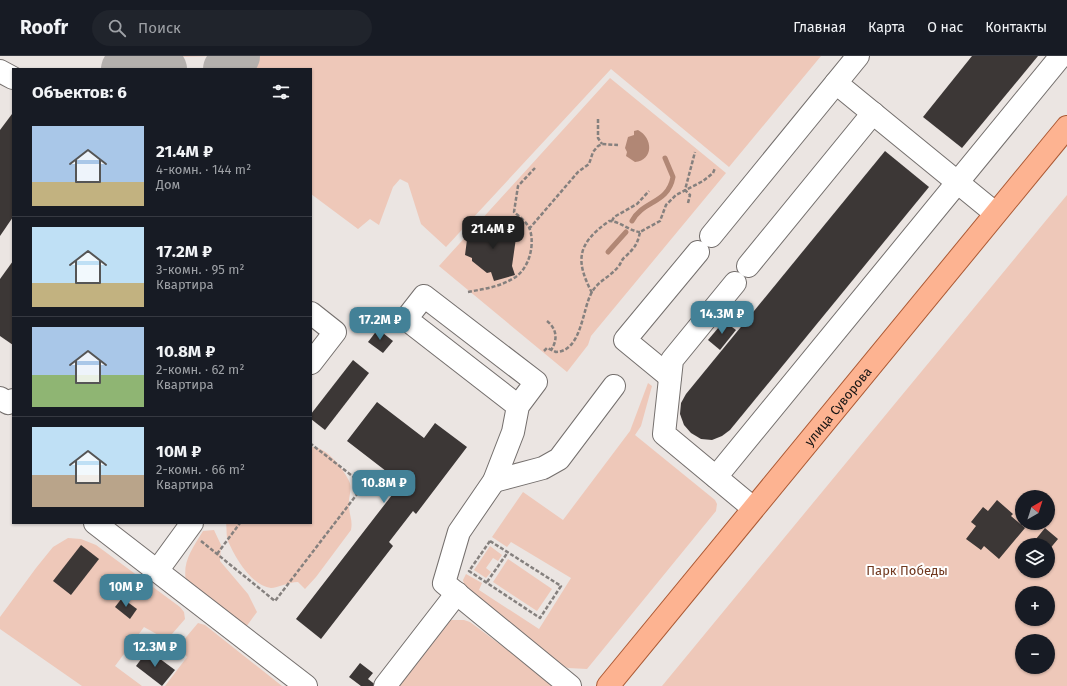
<!DOCTYPE html>
<html lang="ru">
<head>
<meta charset="utf-8">
<style>
  body { margin:0; font-family:"Fira Sans",sans-serif; background:#20242c; color:#f1f3f6; height:100vh; display:flex; flex-direction:column; font-size:15px; white-space:nowrap }
  * { box-sizing:border-box; margin:0 }
  p { font-size:13px; color:#9ea1a6 }
  .icon { flex:none; width:22px; height:22px; fill:none; stroke:currentColor; stroke-width:2; stroke-linecap:round; stroke-linejoin:round }
  .map { position:relative; flex:1; overflow:hidden }
  .details { position:absolute; left:12px; top:12px; width:300px; height:456px; display:flex; flex-direction:column; background:#171b24; border-radius:0px; box-shadow:0 1px 3px #0004 }
  .details>* { flex:none }
  .needle { width:26px; rotate:39deg }
  .buttons { position:absolute; left:1015px; top:434px; display:grid; gap:8px }
  .buttons a { display:grid; place-items:center; width:40px; height:40px; border-radius:50%; background:#171b24; box-shadow:0 1px 3px #0004; font-size:20px }
  .price { position:absolute; translate:-50% -34px; padding:0 9px; border-radius:8px; background:#438197; color:#fff; font-size:13px; line-height:26px; filter:drop-shadow(0 1px 2px #0008) }
  .price::after { content:''; position:absolute; left:50%; top:24px; width:12px; height:9px; margin-left:-6px; background:inherit; clip-path:polygon(0 0,100% 0,50% 100%) }
  .price.selected { background:#222; color:#fff }
  ul { padding:0; list-style:none }
  li { display:flex; align-items:center; gap:12px; height:100px; padding:0 20px }
  li+li { border-top:1px solid #363941 }
  li span { display:grid; place-items:center; flex:none; width:112px; height:80px; border-radius:0px; color:#555 }
  li>.icon { margin-inline-start:auto }
  span .icon { width:48px; height:48px; fill:#fffc; stroke-width:1 }
  li b { font-size:17px }
  h2 { display:flex; justify-content:space-between; align-items:center; height:48px; padding:0 20px; font-size:17px }
  header { display:flex; align-items:center; gap:24px; box-sizing:border-box; height:56px; padding:0 20px; background:#171b24; border-bottom:1px solid #363941 }
  header strong { font-size:19px }
  nav { display:flex; gap:22px; margin-inline-start:auto; font-size:14px }
  .search { width:280px; height:36px; background:#20242c; display:flex; align-items:center; gap:10px; box-sizing:border-box; padding:0 14px; border-radius:22px; color:#9ea1a6; font-size:15px }
  .map>svg:first-child { display:block }
  .green { fill:#eec8b9; fill-rule:evenodd }
  .water { fill:#b18775 }
  .lines { fill:none; stroke-linecap:round; stroke-linejoin:round }
  .stream { stroke:#b18775; stroke-width:5 }
  .taxiway { stroke:#b4b0ad; stroke-width:46 }
  .building { fill:#3c3736 }
  .minor-casing { stroke:#746f6d; stroke-width:24 }
  .major-casing { stroke:#ac5a35; stroke-width:24 }
  .path { stroke:#85807e; stroke-width:2.5; stroke-dasharray:4 2; stroke-linecap:butt }
  .minor { stroke:#fff; stroke-width:22 }
  .major { stroke:#fdb391; stroke-width:22 }
  .labels { text-anchor:middle; dominant-baseline:central; stroke-width:4; stroke-linejoin:round; paint-order:stroke }
  .street-label { font-size:13px; fill:#161413; stroke:#fff }
  .park-label { font-size:13px; fill:#70381e; stroke:#fff }
</style>
</head>
<body>
<header>
<strong>Roofr</strong>
<div class="search"><svg class="icon" aria-label="search" viewBox="0 0 24 24"><circle cx="10" cy="10" r="6"/><path d="M15 15l6 6"/></svg>Поиск</div>
<nav><a>Главная</a><a>Карта</a><a>О нас</a><a>Контакты</a></nav>
</header>
<div class="map">
<svg width="1067" height="630" viewBox="0 0 1067 630">
  <rect width="100%" height="100%" fill="#ebe5e2"/>
  <!-- green -->
  <g class="green">
    <path d="M116,0H219L121,2Z"/>
    <path d="M250,0H821L729,111L611,13L446,191L421,168L408,127L400,123L393,131L379,169L370,163L358,173L311,138V13H240Z"/>
    <path d="M610,22L726,117L591,280L588,289L567,316L439,210Z"/>
    <path d="M1067,139V630H662ZM1022,441H1048V467H1022ZM1022,489H1048V515H1022ZM1022,537H1048V563H1022ZM1022,585H1048V611H1022Z"/>
    <path d="M648,327L652,330L641,370L635,379L715,444L717,448L716,455L587,613L568,612L560,608L465,532L463,524L466,518L482,527L479,534L539,573L571,522L511,486L507,491L492,481L523,436L563,464L630,375Z"/>
    <path d="M311,391C325,389 344,413 349,425C353,433 348,441 349,449C349,459 353,464 351,474L316,521L305,533L298,526C288,526 278,532 271,532C252,530 235,502 228,485C226,480 227,473 226,467H311Z"/>
    <path d="M214,474L221,489L220,505L248,538L257,556L246,571L187,530C181,507 191,495 203,475Z"/>
    <path d="M68,482L81,483L96,489L180,551L184,556L185,563L172,578L160,580L144,571L115,610L142,630H82L0,573V561L36,512L53,491Z"/>
    <path d="M490,490L502,499L498,505L493,502L486,512L491,516L486,522L474,514Z"/>
    <path d="M508,503L552,533L537,555L493,526Z"/>
    <path d="M451,564H464L470,566L548,624L552,630H395L440,568Z"/>
    <path d="M198,567L205,569L282,630H165L187,601L183,595L182,586Z"/>
  </g>
  <!-- water -->
  <path class="water" d="M638,74C653,82 654,104 635,106L626,100L627,96L625,92L628,81L634,79V75Z"/>
  <g class="lines">
    <!-- stream -->
    <g class="stream">
      <path d="M632,165C643,144 668,148 673,121L665,102"/>
      <path d="M608,196L626,176"/>
    </g>
    <!-- taxiway -->
    <g class="taxiway">
      <path d="M124,13L155,7L164,13"/>
      <path d="M226,13L237,0"/>
    </g>
  </g>
  <!-- building -->
  <g class="building">
    <path d="M972,0H1038L962,92L923,61Z"/>
    <path d="M12,58L13,161L0,180V74Z"/>
    <path d="M885,95L929,131L730,374L722,380L712,384L701,383L691,377L684,369L680,358L681,347L686,338Z"/>
    <path d="M501,166L518,180L516,182L512,210L515,219L494,225L491,216L487,217L472,205V202L465,199L468,176H477L498,169Z"/>
    <path d="M13,205V289L0,280V223Z"/>
    <path d="M724,265L736,274L720,294L708,284Z"/>
    <path d="M378,273L393,285L383,297L368,286Z"/>
    <path d="M353,304L369,317L325,374L311,363V358Z"/>
    <path d="M377,346L424,382L435,367L467,391L416,458L413,455L389,486L393,490L321,583L296,563L392,439L386,434L395,422L347,385Z"/>
    <path d="M997,444L1013,458L1011,460L1025,472L999,503L984,490L981,494L966,483L976,470L971,466L983,451L988,455Z"/>
    <path d="M1045,472L1058,483L1048,495V489H1031Z"/>
    <path d="M81,489L99,503L71,539L53,525Z"/>
    <path d="M122,542L137,553L130,563L115,551Z"/>
    <path d="M148,594L175,614L162,630L136,610Z"/>
    <path d="M360,607L373,617L368,623L377,630H361L349,621Z"/>
  </g>
  <g class="lines">
    <!-- minor casing -->
    <g class="minor-casing">
      <g id="minor">
        <path d="M0,15L13,22"/>
        <path d="M836,27L995,157"/>
        <path d="M711,180L858,0"/>
        <path d="M748,210L873,57"/>
        <path d="M735,227L672,304L664,378L753,452"/>
        <path d="M311,257L335,276L311,307"/>
        <path d="M670,321L625,284L698,196"/>
        <path d="M0,342L8,347L13,344"/>
        <path d="M518,350L406,263L424,240L536,326L518,350L513,376L494,425L459,476L444,527L570,630"/>
        <path d="M716,421L1061,0"/>
        <path d="M494,425L543,412L559,403L614,330"/>
        <path d="M95,467L306,630"/>
        <path d="M157,515L192,467"/>
        <path d="M385,630L457,537"/>
      </g>
    </g>
    <!-- major casing -->
    <g class="major-casing">
      <g id="major">
        <path id="s1" d="M608,630L1067,71"/>
      </g>
    </g>
    <!-- path -->
    <g class="path">
      <path d="M598,63V82L602,88"/>
      <path d="M688,147L690,139L685,134L695,96"/>
      <path d="M612,165L614,161L637,148L649,135"/>
      <path d="M529,173L578,116L589,108L593,96L598,90L602,88L618,89"/>
      <path d="M468,236C483,233 499,231 512,223C529,215 536,188 529,171C525,165 519,160 514,156L518,130L535,112"/>
      <path d="M592,237C575,204 577,188 609,165C620,165 629,175 640,176"/>
      <path d="M547,265C557,273 558,284 551,294"/>
      <path d="M544,295L547,292L556,296C582,295 582,253 592,236C598,225 610,221 618,211C621,208 621,204 625,201C634,192 637,190 640,176L660,165L666,149L676,139L703,125L713,117L715,112"/>
      <path d="M201,485L275,545L364,429L311,388"/>
      <path d="M490,485L561,530L540,562L469,515Z"/>
      <path d="M217,498L240,467"/>
      <path d="M487,526L508,496"/>
    </g>
    <!-- minor -->
    <use href="#minor" class="minor"/>
    <!-- major -->
    <use href="#major" class="major"/>
  </g>
  <g class="labels">
    <!-- street labels -->
    <g class="street-label">
      <text stroke="none"><textPath href="#s1" startOffset="362">улица Суворова</textPath></text>
    </g>
    <!-- park labels -->
    <g class="park-label">
      <text x="907" y="514">Парк Победы</text>
    </g>
  </g>
</svg>
<div class="buttons">
<a><svg class="needle" viewBox="-14 -14 28 28"><path d="M0-13l5 13h-10z" fill="#e53935"/><path d="M0 13l5-13h-10z" fill="#9ea1a6"/></svg></a>
<a><svg class="icon" aria-label="layers" viewBox="0 0 24 24"><path d="M12 4l9 5-9 5-9-5zM3 14l9 5 9-5"/></svg></a>
<a>+</a>
<a>−</a>
</div>
<b class="price selected" style="left:493px;top:194px">21.4M ₽</b>
<b class="price" style="left:722px;top:279px">14.3M ₽</b>
<b class="price" style="left:380px;top:285px">17.2M ₽</b>
<b class="price" style="left:384px;top:448px">10.8M ₽</b>
<b class="price" style="left:126px;top:552px">10M ₽</b>
<b class="price" style="left:155px;top:612px">12.3M ₽</b>
<section class="details">
<h2>Объектов: 6<svg class="icon" aria-label="filters" viewBox="0 0 24 24"><path d="M4 7h16M4 17h16"/><circle cx="9" cy="7" r="2"/><circle cx="15" cy="17" r="2"/></svg></h2>
<ul>
<li><span style="background:linear-gradient(#a9c7e8 70%,#c2b280 0)"><svg class="icon" aria-label="home" viewBox="0 0 24 24"><path d="M3 11l9-7 9 7M6 9v11h12V9"/></svg></span><div><b>21.4M ₽</b><p>4-комн. · 144 m²</p><p>Дом</p></div></li>
<li><span style="background:linear-gradient(#bfe0f5 70%,#c2b280 0)"><svg class="icon" aria-label="home" viewBox="0 0 24 24"><path d="M3 11l9-7 9 7M6 9v11h12V9"/></svg></span><div><b>17.2M ₽</b><p>3-комн. · 95 m²</p><p>Квартира</p></div></li>
<li><span style="background:linear-gradient(#a9c7e8 60%,#8fb573 0)"><svg class="icon" aria-label="home" viewBox="0 0 24 24"><path d="M3 11l9-7 9 7M6 9v11h12V9"/></svg></span><div><b>10.8M ₽</b><p>2-комн. · 62 m²</p><p>Квартира</p></div></li>
<li><span style="background:linear-gradient(#bfe0f5 60%,#b9a48a 0)"><svg class="icon" aria-label="home" viewBox="0 0 24 24"><path d="M3 11l9-7 9 7M6 9v11h12V9"/></svg></span><div><b>10M ₽</b><p>2-комн. · 66 m²</p><p>Квартира</p></div></li>
</ul>
</section>
</div>
</body>
</html>
